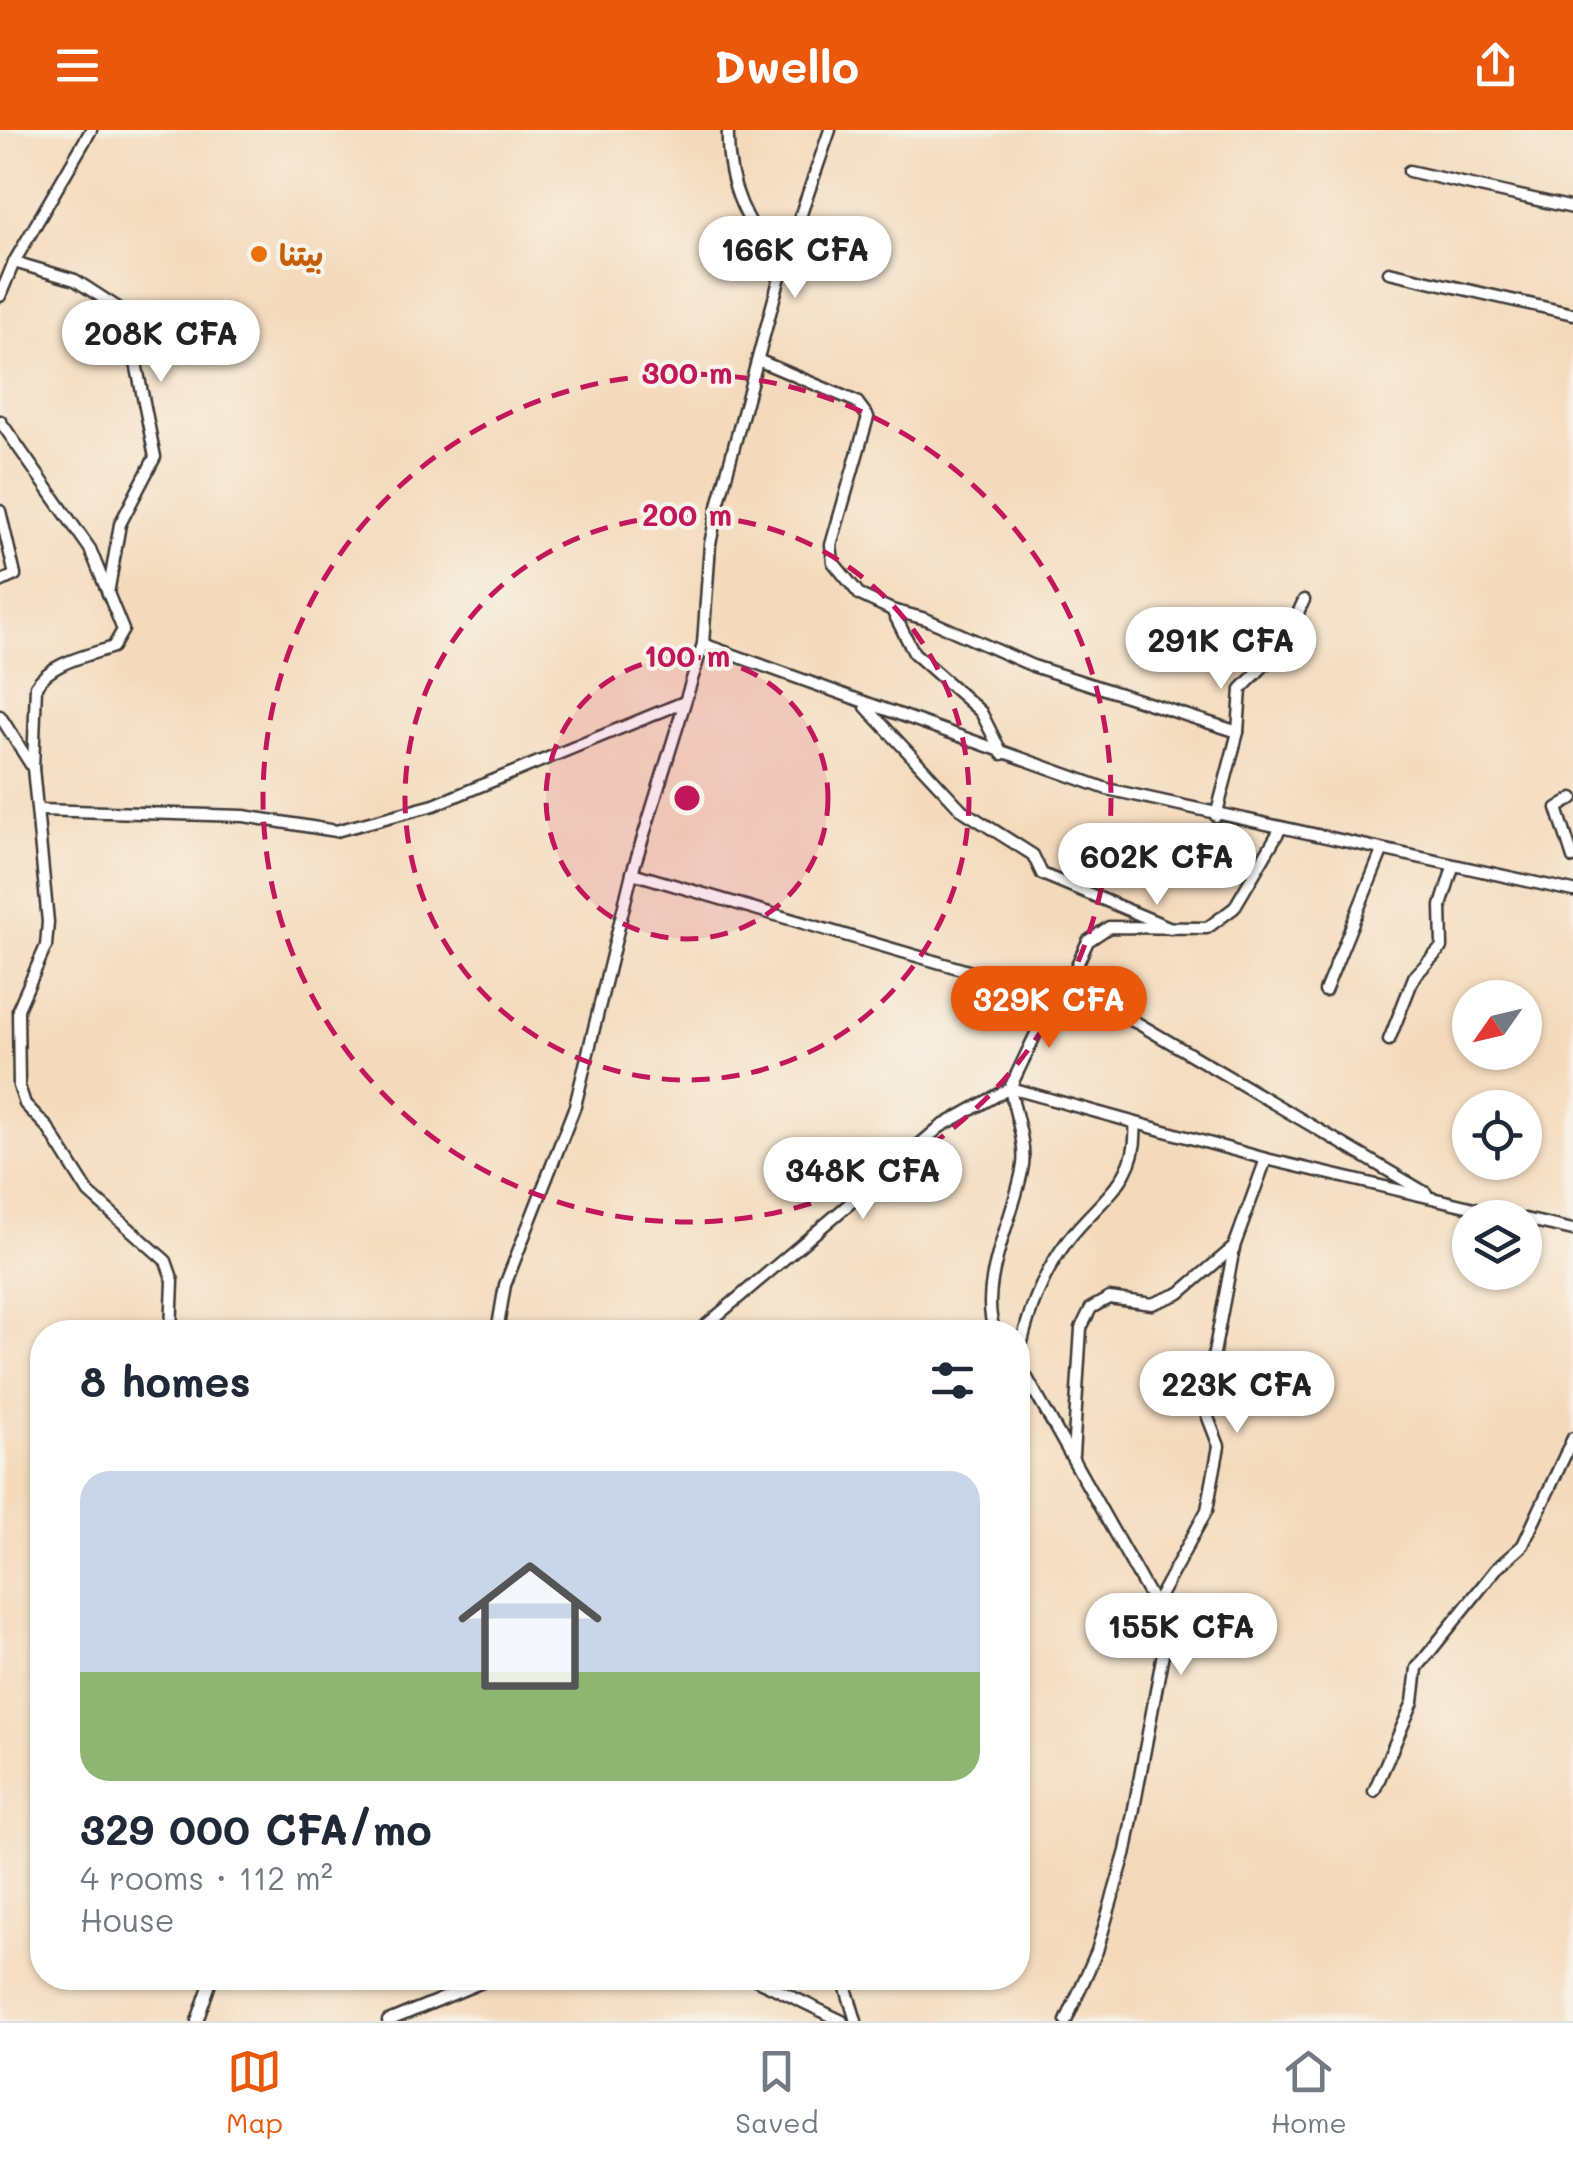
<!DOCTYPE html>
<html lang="en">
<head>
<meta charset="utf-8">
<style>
  body { margin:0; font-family:Mali,"Playpen Sans Arabic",sans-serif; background:#f6f6f7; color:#1f2937; height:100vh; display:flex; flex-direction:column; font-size:38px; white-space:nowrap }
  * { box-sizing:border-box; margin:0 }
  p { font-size:32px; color:#747a83 }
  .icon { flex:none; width:55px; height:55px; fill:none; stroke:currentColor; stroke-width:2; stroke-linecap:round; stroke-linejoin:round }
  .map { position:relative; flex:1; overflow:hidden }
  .details { position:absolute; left:30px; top:1190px; width:1000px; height:670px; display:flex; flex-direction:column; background:#fff; border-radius:40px; box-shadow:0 2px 8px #0004 }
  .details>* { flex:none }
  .needle { width:65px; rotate:236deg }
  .controls { position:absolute; left:1452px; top:850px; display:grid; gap:20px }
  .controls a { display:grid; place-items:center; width:90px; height:90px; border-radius:50%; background:#fff; box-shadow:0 2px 8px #0004; font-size:50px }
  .price { position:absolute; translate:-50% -85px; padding:0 22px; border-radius:35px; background:#fff; color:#222; font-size:32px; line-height:65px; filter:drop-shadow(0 2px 5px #0008) }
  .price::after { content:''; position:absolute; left:50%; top:60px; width:30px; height:22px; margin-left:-15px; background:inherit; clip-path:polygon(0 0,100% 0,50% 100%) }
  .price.on { background:#ea580c; color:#fff }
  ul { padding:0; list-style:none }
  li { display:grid; align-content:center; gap:20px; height:530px; padding:0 50px }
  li+li { border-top:2px solid #e0e1e3 }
  li span { display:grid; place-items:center; height:310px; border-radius:30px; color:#555 }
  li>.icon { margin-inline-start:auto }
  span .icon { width:180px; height:180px; fill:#fffc; stroke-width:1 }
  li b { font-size:42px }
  h2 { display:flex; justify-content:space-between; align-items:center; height:120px; padding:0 50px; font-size:42px }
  header { display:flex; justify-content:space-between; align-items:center; height:130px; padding:0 50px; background:#ea580c; color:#fff; font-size:45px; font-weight:700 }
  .tab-bar { display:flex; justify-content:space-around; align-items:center; height:140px; border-top:2px solid #e0e1e3; background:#fff; font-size:28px; color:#747a83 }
  .tab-bar a { display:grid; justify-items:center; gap:5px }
  .tab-bar .on { color:#ea580c }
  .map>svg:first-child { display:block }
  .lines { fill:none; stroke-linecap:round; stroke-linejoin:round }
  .street-casing { stroke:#3c3834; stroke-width:15 }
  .street { stroke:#fff; stroke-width:10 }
  .ring { fill:none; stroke:#c2185b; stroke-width:5; stroke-dasharray:18 12 }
  .food-dot { fill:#e8710a; stroke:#f7f3e8; stroke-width:4 }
  .labels { text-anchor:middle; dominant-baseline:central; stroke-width:8; stroke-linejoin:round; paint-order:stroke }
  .food-label { font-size:30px; font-weight:bold; fill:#c56008; stroke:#f7f3e8; text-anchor:start }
  .centre { fill:#c2185b; stroke:#f7f3e8; stroke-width:5 }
  .ring-label { font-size:30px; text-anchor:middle; font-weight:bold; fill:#c2185b; stroke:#f7f3e8; stroke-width:8; stroke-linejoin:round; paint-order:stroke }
</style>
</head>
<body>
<header><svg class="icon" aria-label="menu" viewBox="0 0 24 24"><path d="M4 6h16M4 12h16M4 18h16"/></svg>Dwello<svg class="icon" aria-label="share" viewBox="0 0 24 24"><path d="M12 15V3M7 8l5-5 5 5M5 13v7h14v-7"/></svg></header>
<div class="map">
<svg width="1573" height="1891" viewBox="0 0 1573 1891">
  <rect width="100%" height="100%" fill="#f7f3e8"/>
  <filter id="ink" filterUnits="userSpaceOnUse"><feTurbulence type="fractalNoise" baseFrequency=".01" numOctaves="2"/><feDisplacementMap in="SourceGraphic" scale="20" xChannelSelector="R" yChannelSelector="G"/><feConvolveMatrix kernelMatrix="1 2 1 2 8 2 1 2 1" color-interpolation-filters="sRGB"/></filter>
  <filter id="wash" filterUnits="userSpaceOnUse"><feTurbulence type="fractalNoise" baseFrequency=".0048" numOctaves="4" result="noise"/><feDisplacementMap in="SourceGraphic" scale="40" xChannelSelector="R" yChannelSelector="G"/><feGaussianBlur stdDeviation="2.25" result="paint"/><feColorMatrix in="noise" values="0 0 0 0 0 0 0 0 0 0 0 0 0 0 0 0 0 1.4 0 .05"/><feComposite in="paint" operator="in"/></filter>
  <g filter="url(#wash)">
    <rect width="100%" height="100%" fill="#f4dabc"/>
  </g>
  <g filter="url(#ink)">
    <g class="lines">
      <!-- street casing -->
      <g class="street-casing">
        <g id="street">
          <path d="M728,0C726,57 748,95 782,139"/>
          <path d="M1409,41L1573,78"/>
          <path d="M14,132L75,150L126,183L155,327L120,394L108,464"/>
          <path d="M1389,142L1573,184"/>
          <path d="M0,166L14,132L91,0"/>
          <path d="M760,231L857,272L868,287L831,415L833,432L860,465L892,480L914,523L981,582L1002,624"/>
          <path d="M0,291L90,419L123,500L113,517C87,526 51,532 36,556L33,638"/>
          <path d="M0,381L15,445L0,452"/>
          <path d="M892,480L926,489L1033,536L1238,602"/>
          <path d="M703,514L1107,659L1573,761"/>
          <path d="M866,577L962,680L1033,725L1042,744L1171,798"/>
          <path d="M0,586L33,638L48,792L46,816L18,879L19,956L25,974L48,998L89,1063L166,1131L173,1151L171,1202"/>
          <path d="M1573,668L1557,678L1573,728"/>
          <path d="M38,680L244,686L336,701L434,675L684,572"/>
          <path d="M1216,686L1238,602L1241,559L1283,516L1304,470"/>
          <path d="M632,743L1054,866L1010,958L1266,1029L1517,1088"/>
          <path d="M1325,861L1382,721"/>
          <path d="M1054,866L1098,875L1139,894L1426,1063"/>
          <path d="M1054,866L1070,850L1088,811L1109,797L1207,798L1234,778L1281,698"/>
          <path d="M1389,910L1414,847L1442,817L1441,776L1453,737"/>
          <path d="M1525,1089L1573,1100"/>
          <path d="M497,1202L505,1155L575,976L632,743L703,514L710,414L719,372L782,139L830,0"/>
          <path d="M698,1202L940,997L1010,958C1014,981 1026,1012 1023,1035C1016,1084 976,1154 995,1202"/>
          <path d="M1018,1231C1026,1187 1041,1146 1068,1110C1099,1069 1140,1051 1135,993"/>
          <path d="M1018,1232L1155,1475L1166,1507L1126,1721L1097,1821L1066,1891"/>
          <path d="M1073,1325L1081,1198L1091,1178L1109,1168L1152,1174L1180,1163L1234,1117L1266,1029"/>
          <path d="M1155,1475L1207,1380L1219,1316L1200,1267L1212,1234L1234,1118"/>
          <path d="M1374,1661L1413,1572L1417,1538L1496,1439L1523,1415L1573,1308"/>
          <path d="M753,1848L842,1891"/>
          <path d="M843,1848L856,1891"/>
          <path d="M197,1891L212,1848"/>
          <path d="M388,1891L492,1848"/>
        </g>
      </g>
      <!-- street -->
      <use href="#street" class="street"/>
    </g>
  </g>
  <!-- distance rings -->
  <circle cx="687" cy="668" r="141" fill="#c2185b" fill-opacity=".12"/>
  <g class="ring">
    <circle cx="687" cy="668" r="141"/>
    <circle cx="687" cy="668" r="282"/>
    <circle cx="687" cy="668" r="424"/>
  </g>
  <!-- markers -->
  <circle class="food-dot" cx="259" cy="124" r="10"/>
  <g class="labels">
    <!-- food labels -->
    <g class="food-label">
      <text x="279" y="124">بيتنا</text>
    </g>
  </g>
  <circle cx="687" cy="668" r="15" class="centre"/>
  <g class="ring-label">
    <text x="687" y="254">300 m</text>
    <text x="687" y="396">200 m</text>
    <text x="687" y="537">100 m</text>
  </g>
</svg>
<div class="controls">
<a><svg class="needle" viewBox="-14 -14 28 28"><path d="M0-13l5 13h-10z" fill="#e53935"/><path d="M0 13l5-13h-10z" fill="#747a83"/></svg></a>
<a><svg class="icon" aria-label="locate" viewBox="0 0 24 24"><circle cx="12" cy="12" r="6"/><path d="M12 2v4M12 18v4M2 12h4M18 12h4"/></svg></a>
<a><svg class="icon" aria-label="layers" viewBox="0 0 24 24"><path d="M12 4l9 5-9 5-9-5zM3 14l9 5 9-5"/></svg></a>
</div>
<b class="price" style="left:795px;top:171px">166K CFA</b>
<b class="price" style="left:161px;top:255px">208K CFA</b>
<b class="price" style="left:1221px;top:562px">291K CFA</b>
<b class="price" style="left:1157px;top:778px">602K CFA</b>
<b class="price on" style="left:1049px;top:921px">329K CFA</b>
<b class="price" style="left:863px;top:1092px">348K CFA</b>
<b class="price" style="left:1237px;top:1306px">223K CFA</b>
<b class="price" style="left:1181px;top:1548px">155K CFA</b>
<section class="details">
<h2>8 homes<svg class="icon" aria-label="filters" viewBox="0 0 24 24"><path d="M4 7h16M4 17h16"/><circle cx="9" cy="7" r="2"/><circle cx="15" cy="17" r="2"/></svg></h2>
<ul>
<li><span style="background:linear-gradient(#c9d6e8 65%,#8fb573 0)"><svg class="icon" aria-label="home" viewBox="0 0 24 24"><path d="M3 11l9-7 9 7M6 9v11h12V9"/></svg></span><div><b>329 000 CFA/mo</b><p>4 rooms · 112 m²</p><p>House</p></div></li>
</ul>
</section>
</div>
<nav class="tab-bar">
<a class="on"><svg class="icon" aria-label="map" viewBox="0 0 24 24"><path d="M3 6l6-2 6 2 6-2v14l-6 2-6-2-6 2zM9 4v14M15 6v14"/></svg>Map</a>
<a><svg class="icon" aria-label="saved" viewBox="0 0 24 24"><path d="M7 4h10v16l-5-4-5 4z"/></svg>Saved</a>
<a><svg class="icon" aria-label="home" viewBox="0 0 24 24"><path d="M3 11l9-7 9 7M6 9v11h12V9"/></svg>Home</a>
</nav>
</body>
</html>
